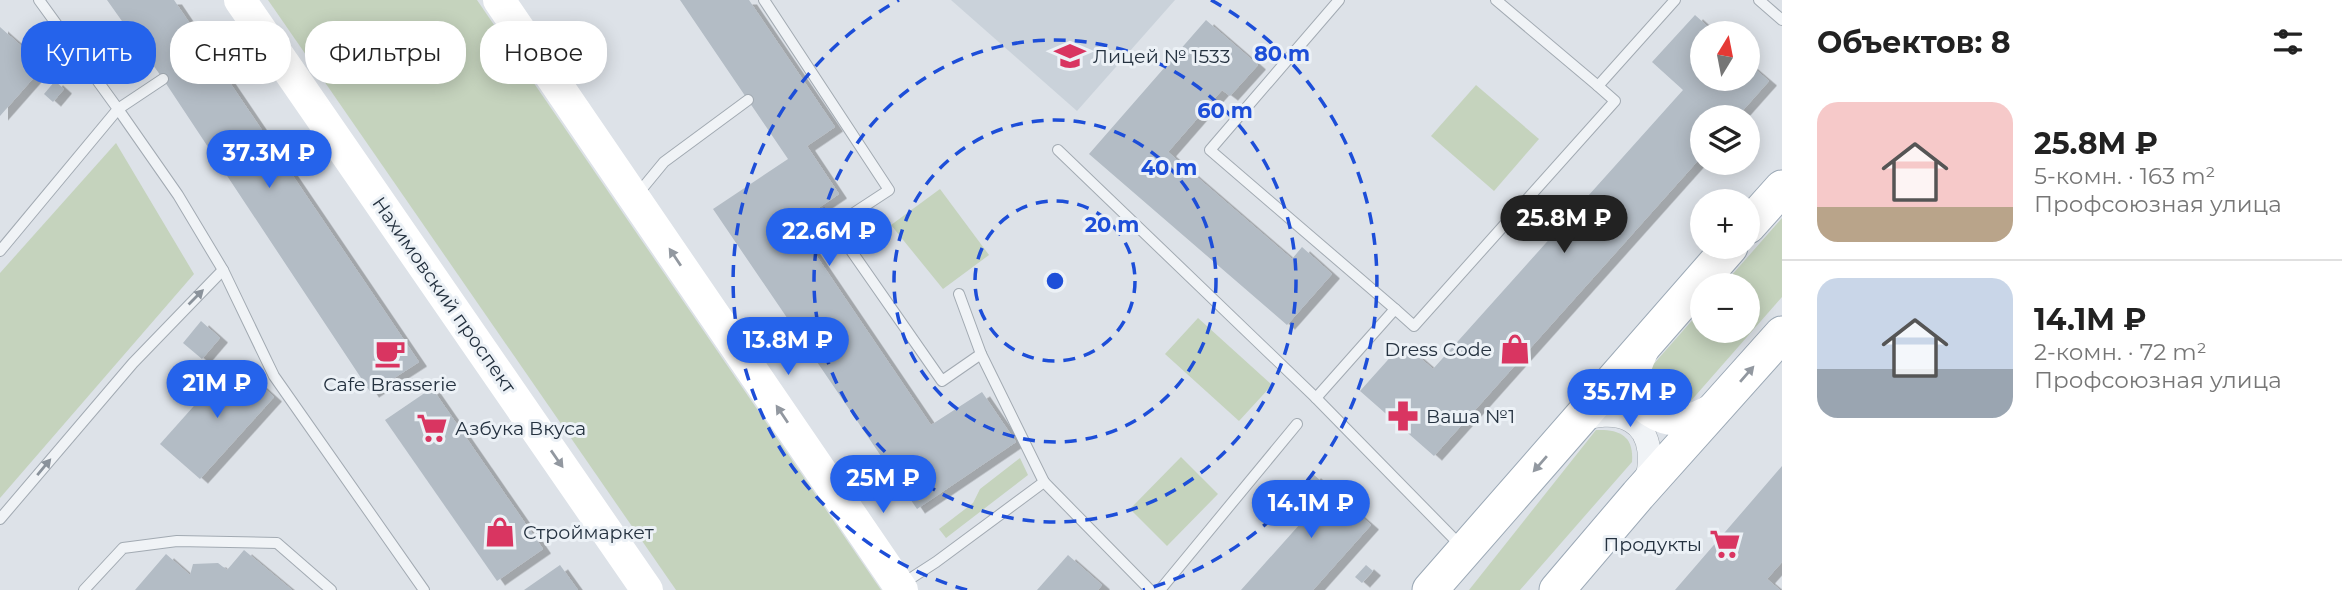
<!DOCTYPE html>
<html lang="ru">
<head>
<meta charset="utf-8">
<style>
  body { margin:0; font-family:Montserrat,sans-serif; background:#f6f6f6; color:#222; height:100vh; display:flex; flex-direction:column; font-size:26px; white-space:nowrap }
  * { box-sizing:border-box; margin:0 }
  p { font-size:23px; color:#767676 }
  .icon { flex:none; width:38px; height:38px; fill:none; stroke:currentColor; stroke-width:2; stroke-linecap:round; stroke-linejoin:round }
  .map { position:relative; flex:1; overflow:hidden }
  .drawer { display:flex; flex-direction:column; background:#fff; width:560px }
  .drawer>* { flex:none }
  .banner { position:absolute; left:21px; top:21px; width:665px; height:63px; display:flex; gap:14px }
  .needle { width:46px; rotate:10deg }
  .controls { position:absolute; left:1690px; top:21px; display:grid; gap:14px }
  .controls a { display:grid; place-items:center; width:70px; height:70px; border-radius:50%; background:#fff; box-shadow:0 4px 18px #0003; font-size:35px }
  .price { position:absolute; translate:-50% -60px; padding:0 16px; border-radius:24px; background:#2563eb; color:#fff; font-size:23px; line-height:46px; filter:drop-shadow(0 2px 4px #0008) }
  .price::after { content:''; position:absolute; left:50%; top:42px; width:21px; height:16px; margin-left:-10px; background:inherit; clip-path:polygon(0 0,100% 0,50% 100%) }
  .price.active { background:#222; color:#fff }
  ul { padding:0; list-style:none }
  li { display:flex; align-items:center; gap:21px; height:175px; padding:0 35px }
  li+li { border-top:2px solid #e0e0e0 }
  li span { display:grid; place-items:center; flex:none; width:196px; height:140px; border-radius:21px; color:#555 }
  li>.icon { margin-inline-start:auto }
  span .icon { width:84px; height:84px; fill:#fffc; stroke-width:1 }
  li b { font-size:30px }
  h2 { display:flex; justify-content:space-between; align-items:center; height:84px; padding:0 35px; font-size:30px }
  .pill { padding:0 24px; border-radius:28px; background:#fff; box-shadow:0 4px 18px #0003; font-size:24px; line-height:63px }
  .pill.active { background:#2563eb; color:#fff }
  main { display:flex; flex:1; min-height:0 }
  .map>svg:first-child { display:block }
  .built { fill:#cad2da }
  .green { fill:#c5d3bd }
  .building { fill:#b3bcc5; filter:url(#shadow) }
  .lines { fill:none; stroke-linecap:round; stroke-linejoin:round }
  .lane-casing { stroke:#a2aab2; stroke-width:12 }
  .street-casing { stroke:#a2aab2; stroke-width:24 }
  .primary-casing { stroke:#9ba8b5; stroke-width:37 }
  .lane { stroke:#f0f3f6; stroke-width:10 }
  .street { stroke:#f0f3f6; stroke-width:23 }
  .secondary { stroke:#fff; stroke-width:32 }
  .primary { stroke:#fff; stroke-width:35 }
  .oneway { fill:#9298a0 }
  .oneway2 { fill:#8a929b }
  .ring { fill:none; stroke:#1d4ed8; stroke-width:3.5; stroke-dasharray:12 9 }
  .labels { text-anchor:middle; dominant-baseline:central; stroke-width:6; stroke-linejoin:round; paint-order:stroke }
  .poi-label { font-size:19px; fill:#253240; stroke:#ecf1f6; text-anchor:start }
  .street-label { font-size:19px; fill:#253240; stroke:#ecf1f6 }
  .centre { fill:#1d4ed8; stroke:#ecf1f6; stroke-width:3.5 }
  .ring-label { font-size:21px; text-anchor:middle; font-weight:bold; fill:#1d4ed8; stroke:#ecf1f6; stroke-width:6; stroke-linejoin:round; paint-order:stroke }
</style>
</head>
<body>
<main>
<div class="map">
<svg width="1782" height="590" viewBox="0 0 1782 590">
  <defs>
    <filter id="shadow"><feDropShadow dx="8" dy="4.5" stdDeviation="0" flood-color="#0004"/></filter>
  </defs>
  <rect width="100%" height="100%" fill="#dde2e8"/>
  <!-- built -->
  <path class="built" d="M951,0H1175L1077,111Z"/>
  <!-- green -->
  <g class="green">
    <path d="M268,0H477L881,590H676Z"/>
    <path d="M1476,85L1539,139L1494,191L1431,136Z"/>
    <path d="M116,143L194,274L0,498V273Z"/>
    <path d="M940,189L989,255L943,289L891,225Z"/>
    <path d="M1782,218V297L1689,403L1679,408L1666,407C1652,393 1645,387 1651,367L1703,308V331H1748V285H1723Z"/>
    <path d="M1198,318L1272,385L1239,421L1165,354Z"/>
    <path d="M1596,430C1620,429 1634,436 1632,462L1520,590H1469Z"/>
    <path d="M1181,457L1218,494L1167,546L1130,509Z"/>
    <path d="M1020,458L1028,475L946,538L939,529L973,503L980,489Z"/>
  </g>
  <!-- building -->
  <g class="building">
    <path d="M107,0H174L419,362L371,393L163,79Z"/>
    <path d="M680,0H749L835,127L807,146L839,194L795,224L931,425L982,392L1016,442L917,509L713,209L788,159Z"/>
    <path d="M1695,15L1715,33H1703V79H1748V63L1769,81L1737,117H1703V155L1434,456L1360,391L1403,343L1433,369L1683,90L1652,62Z"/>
    <path d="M1206,20L1258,65L1230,96L1222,90L1168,152L1292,259L1302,247L1332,274L1287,325L1089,154Z"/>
    <path d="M0,27L44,66L0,116Z"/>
    <path d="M55,81L64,89L53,102L44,94Z"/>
    <path d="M201,321L220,338L202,359L183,343Z"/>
    <path d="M234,361L274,397L200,479L160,444Z"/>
    <path d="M432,388L543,549L497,581L385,420Z"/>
    <path d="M1782,466V562L1767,579L1780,590H1675Z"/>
    <path d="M1313,474L1371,525L1313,590H1241L1300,524L1282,508Z"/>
    <path d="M244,550L292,590H135L166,554L190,575L193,564L218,563L227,570Z"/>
    <path d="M1068,555L1102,585L1098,590H1037Z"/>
    <path d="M560,565L578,590H524Z"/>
    <path d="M1366,565L1373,571L1362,583L1355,577Z"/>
  </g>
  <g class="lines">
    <!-- lane casing -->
    <g class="lane-casing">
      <g id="lane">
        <path d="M764,0L889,190L834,226L942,381L981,354"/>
        <path d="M1339,0L1210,150L1395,309"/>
        <path d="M1496,0L1598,86"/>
        <path d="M1759,0L1782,20"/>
        <path d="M209,51L255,25"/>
        <path d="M163,79L118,109L178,195L223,270L274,376L424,590"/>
        <path d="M1058,150L1316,398L1463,548"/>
        <path d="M636,196L664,162L748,100"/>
        <path d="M0,251L118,109L39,0"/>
        <path d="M959,294L981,354L1044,482"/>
        <path d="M1316,398L1395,309L1414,326L1615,101L1598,86L1675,0"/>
        <path d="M0,519L133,363L223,270"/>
        <path d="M902,584L936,562L1044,482L1150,590"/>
        <path d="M84,590L123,548L177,541L277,543L331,590"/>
        <path d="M1160,590L1297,424"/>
      </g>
    </g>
    <!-- street casing -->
    <g class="street-casing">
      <path id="street" d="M1578,421C1594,415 1615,412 1631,421C1653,433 1653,467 1643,486"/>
    </g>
    <!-- primary casing -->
    <g class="primary-casing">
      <g id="primary">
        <path d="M1748,226L1782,188"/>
        <path d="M1430,590L1730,247"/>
        <path d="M1557,590L1638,495L1782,334"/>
      </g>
    </g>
    <!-- lane -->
    <use href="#lane" class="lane"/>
    <!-- street -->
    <use href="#street" class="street"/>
    <!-- secondary -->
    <g class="secondary">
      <path d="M240,0L647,590"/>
      <path d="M499,0L902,590"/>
      <path d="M1645,345C1640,356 1633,368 1633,381C1633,406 1661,421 1684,420C1697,420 1708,412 1719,406"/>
    </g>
    <!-- primary -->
    <use href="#primary" class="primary"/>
  </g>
  <!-- one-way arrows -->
  <defs><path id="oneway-solid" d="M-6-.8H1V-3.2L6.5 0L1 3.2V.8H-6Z" transform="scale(1.75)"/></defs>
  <g class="oneway">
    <use href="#oneway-solid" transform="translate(675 257) rotate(-124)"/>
    <use href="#oneway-solid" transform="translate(1747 374) rotate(-49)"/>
    <use href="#oneway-solid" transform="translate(782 414) rotate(-124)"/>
    <use href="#oneway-solid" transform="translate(557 459) rotate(55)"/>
    <use href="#oneway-solid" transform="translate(1540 464) rotate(131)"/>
  </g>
  <g class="oneway2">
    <use href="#oneway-solid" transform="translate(196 297) rotate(-45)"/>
    <use href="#oneway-solid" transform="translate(44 467) rotate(-50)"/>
  </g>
  <!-- distance rings -->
  <g class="ring">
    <circle cx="1055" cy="281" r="80"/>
    <circle cx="1055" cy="281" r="161"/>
    <circle cx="1055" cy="281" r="241"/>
    <path d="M967 590A321 321 0 0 1 899 0M1211 0A321 321 0 0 1 1143 590"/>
  </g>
  <!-- icons -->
  <defs>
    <g id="school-bare" transform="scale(2.415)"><path d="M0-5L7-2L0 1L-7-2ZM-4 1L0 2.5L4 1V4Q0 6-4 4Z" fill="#d93561" stroke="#ecf1f6" stroke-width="2.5" paint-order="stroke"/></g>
    <g id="shop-bare" transform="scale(2.415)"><path d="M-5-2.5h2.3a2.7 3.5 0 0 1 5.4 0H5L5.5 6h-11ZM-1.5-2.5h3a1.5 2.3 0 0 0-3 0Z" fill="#d93561" stroke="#ecf1f6" stroke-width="2.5" paint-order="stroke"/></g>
    <g id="cafe-bare" transform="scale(2.415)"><path d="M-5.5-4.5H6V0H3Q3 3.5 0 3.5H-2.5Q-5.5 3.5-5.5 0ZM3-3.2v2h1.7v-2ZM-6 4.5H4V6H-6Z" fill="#d93561" stroke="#ecf1f6" stroke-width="2.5" paint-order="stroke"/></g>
    <g id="pharmacy-bare" transform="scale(2.415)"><path d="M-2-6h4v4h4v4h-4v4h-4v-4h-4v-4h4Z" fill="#d93561" stroke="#ecf1f6" stroke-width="2.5" paint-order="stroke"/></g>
    <g id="supermarket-bare" transform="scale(2.415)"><path d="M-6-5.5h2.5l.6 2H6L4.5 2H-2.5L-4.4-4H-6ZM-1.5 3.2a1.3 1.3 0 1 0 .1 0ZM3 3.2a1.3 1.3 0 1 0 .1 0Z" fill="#d93561" stroke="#ecf1f6" stroke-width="2.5" paint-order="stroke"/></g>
  </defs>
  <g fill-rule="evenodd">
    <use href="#school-bare" x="1070" y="56"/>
    <use href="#shop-bare" x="1515" y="349"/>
    <use href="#cafe-bare" x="390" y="353"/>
    <use href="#pharmacy-bare" x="1403" y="416"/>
    <use href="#supermarket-bare" x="432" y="428"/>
    <use href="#shop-bare" x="500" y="532"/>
    <use href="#supermarket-bare" x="1725" y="544"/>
  </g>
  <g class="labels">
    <!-- poi labels -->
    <g class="poi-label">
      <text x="1093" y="56">Лицей № 1533</text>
      <text x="1492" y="349" text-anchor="end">Dress Code</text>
      <text x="390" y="384" text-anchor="middle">Cafe Brasserie</text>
      <text x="1426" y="416">Ваша №1</text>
      <text x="455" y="428">Азбука Вкуса</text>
      <text x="523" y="532">Строймаркет</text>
      <text x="1702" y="544" text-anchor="end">Продукты</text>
    </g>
    <!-- street labels -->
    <g class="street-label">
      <text transform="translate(444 295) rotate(55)">Нахимовский проспект</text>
    </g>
  </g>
  <circle cx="1055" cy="281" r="10" class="centre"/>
  <g class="ring-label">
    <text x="1282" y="61">80 m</text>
    <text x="1225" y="118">60 m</text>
    <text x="1169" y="175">40 m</text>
    <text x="1112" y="232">20 m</text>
  </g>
</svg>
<div class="controls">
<a><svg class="needle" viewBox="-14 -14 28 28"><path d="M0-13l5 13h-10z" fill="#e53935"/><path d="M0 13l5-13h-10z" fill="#767676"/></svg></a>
<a><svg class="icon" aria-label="layers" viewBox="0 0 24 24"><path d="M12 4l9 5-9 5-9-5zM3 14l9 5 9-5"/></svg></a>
<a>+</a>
<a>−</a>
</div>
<b class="price" style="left:269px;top:190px">37.3M ₽</b>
<b class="price active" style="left:1564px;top:255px">25.8M ₽</b>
<b class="price" style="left:829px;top:268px">22.6M ₽</b>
<b class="price" style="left:788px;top:377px">13.8M ₽</b>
<b class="price" style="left:217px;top:420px">21M ₽</b>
<b class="price" style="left:1630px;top:429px">35.7M ₽</b>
<b class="price" style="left:883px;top:515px">25M ₽</b>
<b class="price" style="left:1311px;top:540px">14.1M ₽</b>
<div class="banner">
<a class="pill active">Купить</a>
<a class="pill">Снять</a>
<a class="pill">Фильтры</a>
<a class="pill">Новое</a>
</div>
</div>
<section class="drawer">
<h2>Объектов: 8<svg class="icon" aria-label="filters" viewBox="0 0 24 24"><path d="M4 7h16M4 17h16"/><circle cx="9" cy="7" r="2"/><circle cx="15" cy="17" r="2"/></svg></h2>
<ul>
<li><span style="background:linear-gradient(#f6c9c9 75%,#b9a48a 0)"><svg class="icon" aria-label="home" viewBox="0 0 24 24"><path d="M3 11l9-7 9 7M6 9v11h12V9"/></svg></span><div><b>25.8M ₽</b><p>5-комн. · 163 m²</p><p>Профсоюзная улица</p></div></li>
<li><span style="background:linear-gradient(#c9d6e8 65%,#9aa5b1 0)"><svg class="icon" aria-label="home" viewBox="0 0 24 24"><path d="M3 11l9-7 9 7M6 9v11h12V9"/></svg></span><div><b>14.1M ₽</b><p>2-комн. · 72 m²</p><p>Профсоюзная улица</p></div></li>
</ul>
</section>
</main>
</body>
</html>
